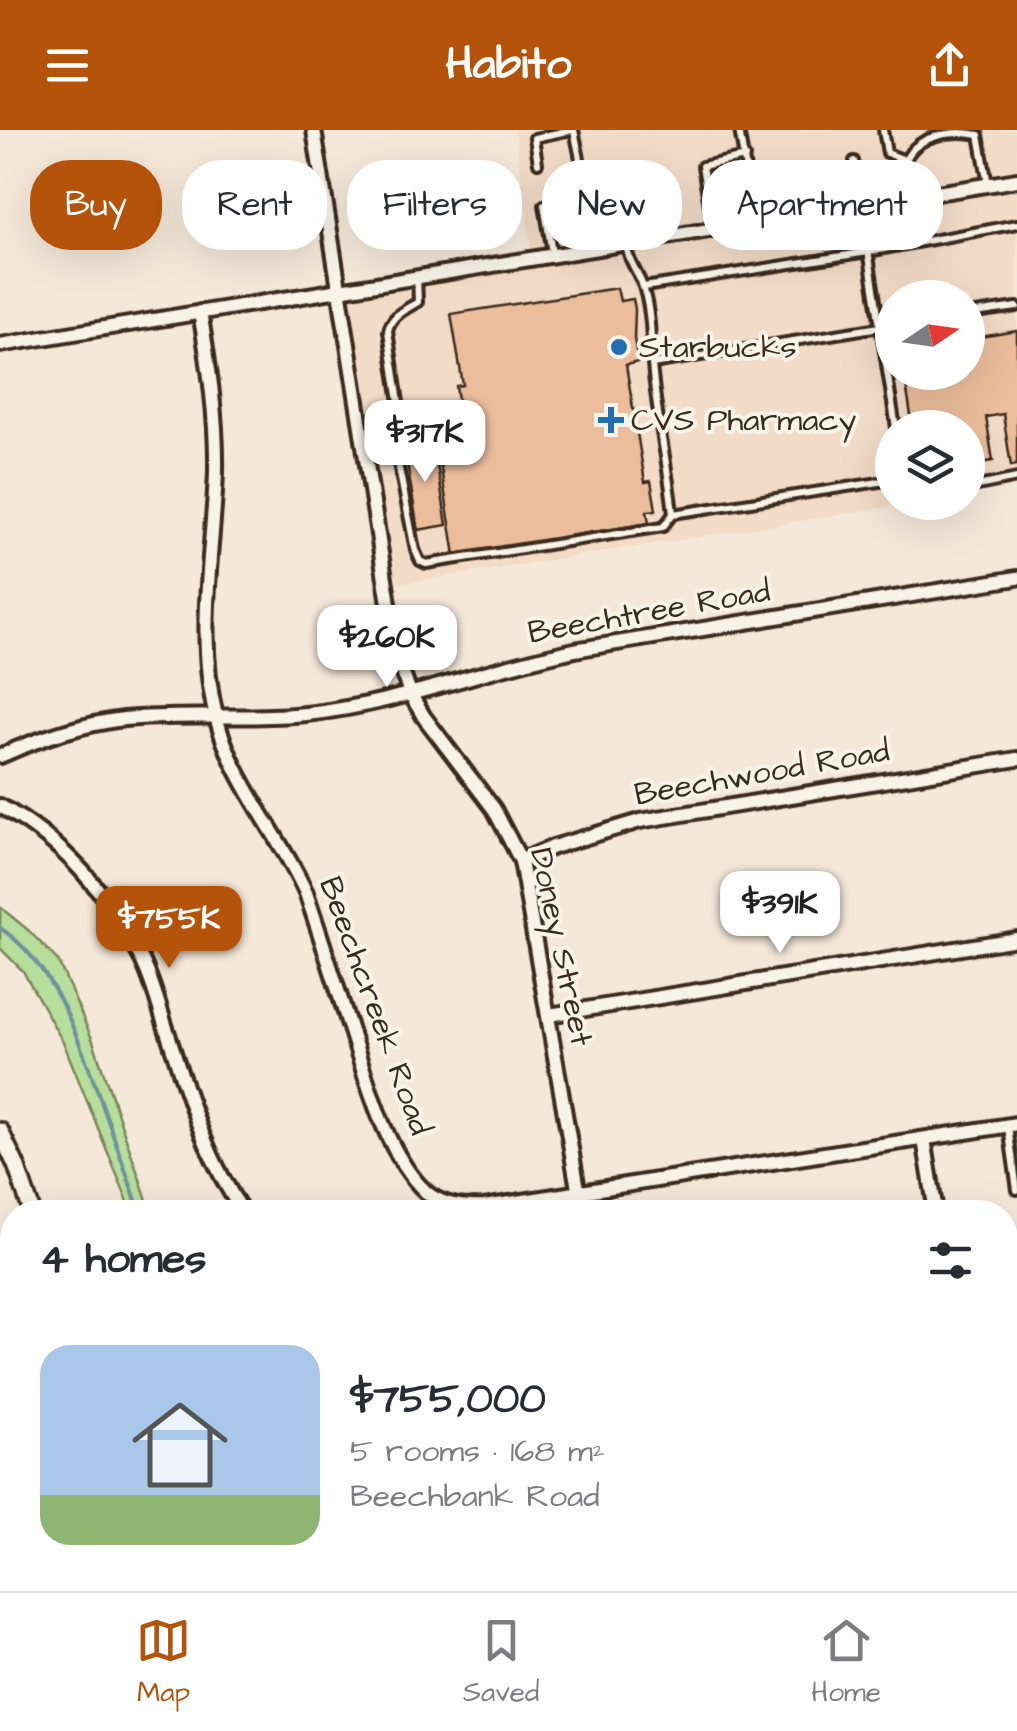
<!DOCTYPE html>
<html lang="en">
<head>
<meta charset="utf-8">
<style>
  body { margin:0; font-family:"Architects Daughter",sans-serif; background:#f2f2f3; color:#2b2b33; height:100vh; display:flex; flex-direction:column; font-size:38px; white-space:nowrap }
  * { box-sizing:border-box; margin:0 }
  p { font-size:32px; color:#7c7c81 }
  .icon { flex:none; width:55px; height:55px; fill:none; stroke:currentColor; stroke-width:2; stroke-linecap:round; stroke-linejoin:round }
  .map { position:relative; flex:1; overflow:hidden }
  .side { position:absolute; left:0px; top:1070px; width:1018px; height:392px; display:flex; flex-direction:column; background:#fff; border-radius:40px 40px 0 0; box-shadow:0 10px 40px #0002 }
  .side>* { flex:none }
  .top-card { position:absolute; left:30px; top:30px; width:958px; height:90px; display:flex; gap:20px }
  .needle { width:65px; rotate:77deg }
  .tools { position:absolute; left:875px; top:150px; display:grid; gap:20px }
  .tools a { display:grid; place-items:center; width:110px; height:110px; border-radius:50%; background:#fff; box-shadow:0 10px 40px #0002; font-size:50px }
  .price { position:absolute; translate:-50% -85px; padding:0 22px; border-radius:20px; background:#fff; color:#222; font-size:32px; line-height:65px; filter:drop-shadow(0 2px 5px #0008) }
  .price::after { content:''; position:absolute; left:50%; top:60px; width:30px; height:22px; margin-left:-15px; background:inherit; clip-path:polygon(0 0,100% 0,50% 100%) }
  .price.on { background:#b45309; color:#fff }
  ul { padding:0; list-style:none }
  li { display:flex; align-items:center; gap:30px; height:250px; padding:0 40px }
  li span { display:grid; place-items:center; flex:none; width:280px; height:200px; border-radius:30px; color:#555 }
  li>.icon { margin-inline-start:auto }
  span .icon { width:120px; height:120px; fill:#fffc; stroke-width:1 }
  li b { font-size:42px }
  h2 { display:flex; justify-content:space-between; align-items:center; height:120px; padding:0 40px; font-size:42px }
  .tag { padding:0 35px; border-radius:40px; background:#fff; box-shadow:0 10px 40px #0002; font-size:35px; line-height:90px }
  .tag.on { background:#b45309; color:#fff }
  header { display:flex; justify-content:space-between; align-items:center; height:130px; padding:0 40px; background:#b45309; color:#fff; font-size:45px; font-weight:800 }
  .dock { display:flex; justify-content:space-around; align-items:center; height:140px; border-top:2px solid #e1e1e2; background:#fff; font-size:28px; color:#7c7c81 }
  .dock a { display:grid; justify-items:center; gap:5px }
  .dock .on { color:#b45309 }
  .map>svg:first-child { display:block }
  .built { fill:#f2dbc7; fill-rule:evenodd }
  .green { fill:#b7df9b; stroke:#79845c; stroke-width:2.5 }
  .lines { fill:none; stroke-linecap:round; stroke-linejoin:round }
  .stream { stroke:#6f929e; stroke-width:4 }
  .building { fill:#ecbd9c; stroke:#3b2a1e; stroke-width:2.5 }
  .service-casing { stroke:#3b2a1e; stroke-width:14 }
  .minor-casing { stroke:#3b2a1e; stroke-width:20 }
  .tertiary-casing { stroke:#3b2a1e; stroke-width:22 }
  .service { stroke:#f7f3e8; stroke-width:6 }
  .minor { stroke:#f7f3e8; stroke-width:12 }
  .tertiary { stroke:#f7f3e8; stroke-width:15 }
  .poi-dot { fill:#1f6fb2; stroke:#f7f3e8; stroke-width:4 }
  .labels { text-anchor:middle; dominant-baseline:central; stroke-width:8; stroke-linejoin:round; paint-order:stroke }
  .poi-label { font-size:32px; fill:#3b2a1e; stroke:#f7f3e8; text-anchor:start }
  .street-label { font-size:32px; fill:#3b2a1e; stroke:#f7f3e8 }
</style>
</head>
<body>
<header><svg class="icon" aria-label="menu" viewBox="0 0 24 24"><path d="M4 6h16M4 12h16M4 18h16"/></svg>Habito<svg class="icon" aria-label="share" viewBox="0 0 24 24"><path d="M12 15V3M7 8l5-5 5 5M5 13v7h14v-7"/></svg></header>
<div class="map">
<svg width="1017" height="1461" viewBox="0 0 1017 1461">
  <rect width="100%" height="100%" fill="#f5e8d9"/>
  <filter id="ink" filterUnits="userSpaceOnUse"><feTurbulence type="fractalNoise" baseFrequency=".01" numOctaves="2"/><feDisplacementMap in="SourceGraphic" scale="20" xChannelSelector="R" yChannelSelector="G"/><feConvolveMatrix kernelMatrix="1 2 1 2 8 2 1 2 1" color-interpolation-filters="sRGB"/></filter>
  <g filter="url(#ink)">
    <!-- built -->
    <path class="built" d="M515,0H1017V356L968,364V298H892V372L914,373L386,456L341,161L532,128ZM892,168H968V242H892Z"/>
    <!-- green -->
    <path class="green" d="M0,777L28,800L58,831L93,911L151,1082H132L64,914L23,841L0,818Z"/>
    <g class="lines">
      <!-- stream -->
      <g class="stream">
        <path d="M0,798C55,834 80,913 101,971C114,1008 127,1045 140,1082"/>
        <path d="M1005,1231L1017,1221"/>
      </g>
    </g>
    <!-- building -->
    <g class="building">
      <path d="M617,158L620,171L633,169L635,179L634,209L638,232L626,235L645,352L651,351L656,380L647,381L649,393L455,425L436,308L428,309L424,286L432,285V281L459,277L456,256L463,255L451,184Z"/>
      <path d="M1017,201V335L1011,336L1003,284L986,287L993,331L968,335V298H913L904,242H968V209Z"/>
      <path d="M433,311L447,395L418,400L404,315Z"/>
    </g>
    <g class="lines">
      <!-- service casing -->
      <g class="service-casing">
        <g id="service">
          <path d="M574,0L598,116"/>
          <path d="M739,0L755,91"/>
          <path d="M883,0L887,23L905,30"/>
          <path d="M854,31L896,298"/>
          <path d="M538,33L534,8L572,0"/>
          <path d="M904,67C903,56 901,46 904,35C913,4 953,0 979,5L988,54"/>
          <path d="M544,75L552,123"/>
          <path d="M713,98L702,36L745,27"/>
          <path d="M626,114C628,133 639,142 644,160C651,183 651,210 652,234L892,195"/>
          <path d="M417,147L418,172C405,180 391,185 388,201L403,298L395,318L415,420L420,431L426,434L663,397L673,384C668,334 656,285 652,234"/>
          <path d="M644,157L868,122L1017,94"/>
          <path d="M968,184L1017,177"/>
          <path d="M968,358L1017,348"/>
          <path d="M673,384L892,350"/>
          <path d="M1008,997L1017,1060"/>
        </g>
      </g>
      <!-- minor casing -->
      <g class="minor-casing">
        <g id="minor">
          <path d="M314,0L393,499L404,547L411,565L424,587L494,679L521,731L582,1082"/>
          <path d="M200,182C209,235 217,288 216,342C213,423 196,507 216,586C232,651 279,703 306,763C321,807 335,851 349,895C366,947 385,1024 426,1062C442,1076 463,1078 484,1077L1017,994"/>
          <path d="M0,215L1017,50"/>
          <path d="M0,626C38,609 82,594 124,589C185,583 246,590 306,584C401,574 488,537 580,519L1017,448"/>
          <path d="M0,676C61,709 109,764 140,826C152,848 158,874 166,898C187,962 205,1027 243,1082"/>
          <path d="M521,731L553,717L640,691L1017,629"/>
          <path d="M549,885L1017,809"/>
          <path d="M924,1009L936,1082"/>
          <path d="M79,1450L80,1461"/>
          <path d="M265,1450L266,1461"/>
          <path d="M631,1450L632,1461"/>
          <path d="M800,1450L804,1461"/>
          <path d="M979,1450L981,1461"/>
        </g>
      </g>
      <!-- tertiary casing -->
      <g class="tertiary-casing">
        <g id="tertiary">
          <path d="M0,1001L16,1035L32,1082"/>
          <path d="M432,1450L440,1461"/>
        </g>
      </g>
      <!-- service -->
      <use href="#service" class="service"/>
      <!-- minor -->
      <use href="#minor" class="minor"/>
      <!-- tertiary -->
      <use href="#tertiary" class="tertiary"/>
    </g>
  </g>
  <!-- markers -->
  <g class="poi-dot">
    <circle cx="619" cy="217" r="10"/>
    <path d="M606 275h10v10h10v10h-10v10h-10v-10h-10v-10h10z"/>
  </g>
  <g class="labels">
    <!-- poi labels -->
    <g class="poi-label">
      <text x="639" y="217">Starbucks</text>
      <text x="631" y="290">CVS Pharmacy</text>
    </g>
    <!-- street labels -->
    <g class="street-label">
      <text transform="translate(649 482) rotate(-10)">Beechtree Road</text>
      <text transform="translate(762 643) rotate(-10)">Beechwood Road</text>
      <text transform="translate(561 817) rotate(78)">Doney Street</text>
      <text transform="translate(375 876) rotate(70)">Beechcreek Road</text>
    </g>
  </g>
</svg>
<div class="tools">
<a><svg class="needle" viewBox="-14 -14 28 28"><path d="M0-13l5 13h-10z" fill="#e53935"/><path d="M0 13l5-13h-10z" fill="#7c7c81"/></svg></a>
<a><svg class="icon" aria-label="layers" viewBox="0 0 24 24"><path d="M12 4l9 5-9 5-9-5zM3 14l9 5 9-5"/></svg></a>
</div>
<b class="price" style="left:425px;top:355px">$317K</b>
<b class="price" style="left:387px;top:560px">$260K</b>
<b class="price" style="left:780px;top:826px">$391K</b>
<b class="price on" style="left:169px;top:841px">$755K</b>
<div class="top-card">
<a class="tag on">Buy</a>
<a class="tag">Rent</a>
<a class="tag">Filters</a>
<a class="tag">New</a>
<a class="tag">Apartment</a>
</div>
<section class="side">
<h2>4 homes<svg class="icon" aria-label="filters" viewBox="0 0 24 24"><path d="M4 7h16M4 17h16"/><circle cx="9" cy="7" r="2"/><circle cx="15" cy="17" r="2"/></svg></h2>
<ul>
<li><span style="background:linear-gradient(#a9c7e8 75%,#8fb573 0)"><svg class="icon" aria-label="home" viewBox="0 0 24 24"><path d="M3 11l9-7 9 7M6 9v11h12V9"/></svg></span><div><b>$755,000</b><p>5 rooms · 168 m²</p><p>Beechbank Road</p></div></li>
</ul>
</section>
</div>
<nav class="dock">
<a class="on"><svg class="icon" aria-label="map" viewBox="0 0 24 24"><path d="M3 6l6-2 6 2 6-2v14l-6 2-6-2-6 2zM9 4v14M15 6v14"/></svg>Map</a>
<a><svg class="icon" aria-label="saved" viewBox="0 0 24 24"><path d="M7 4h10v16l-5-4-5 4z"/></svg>Saved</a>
<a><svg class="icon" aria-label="home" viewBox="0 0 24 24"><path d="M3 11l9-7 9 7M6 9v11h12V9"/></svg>Home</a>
</nav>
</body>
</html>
